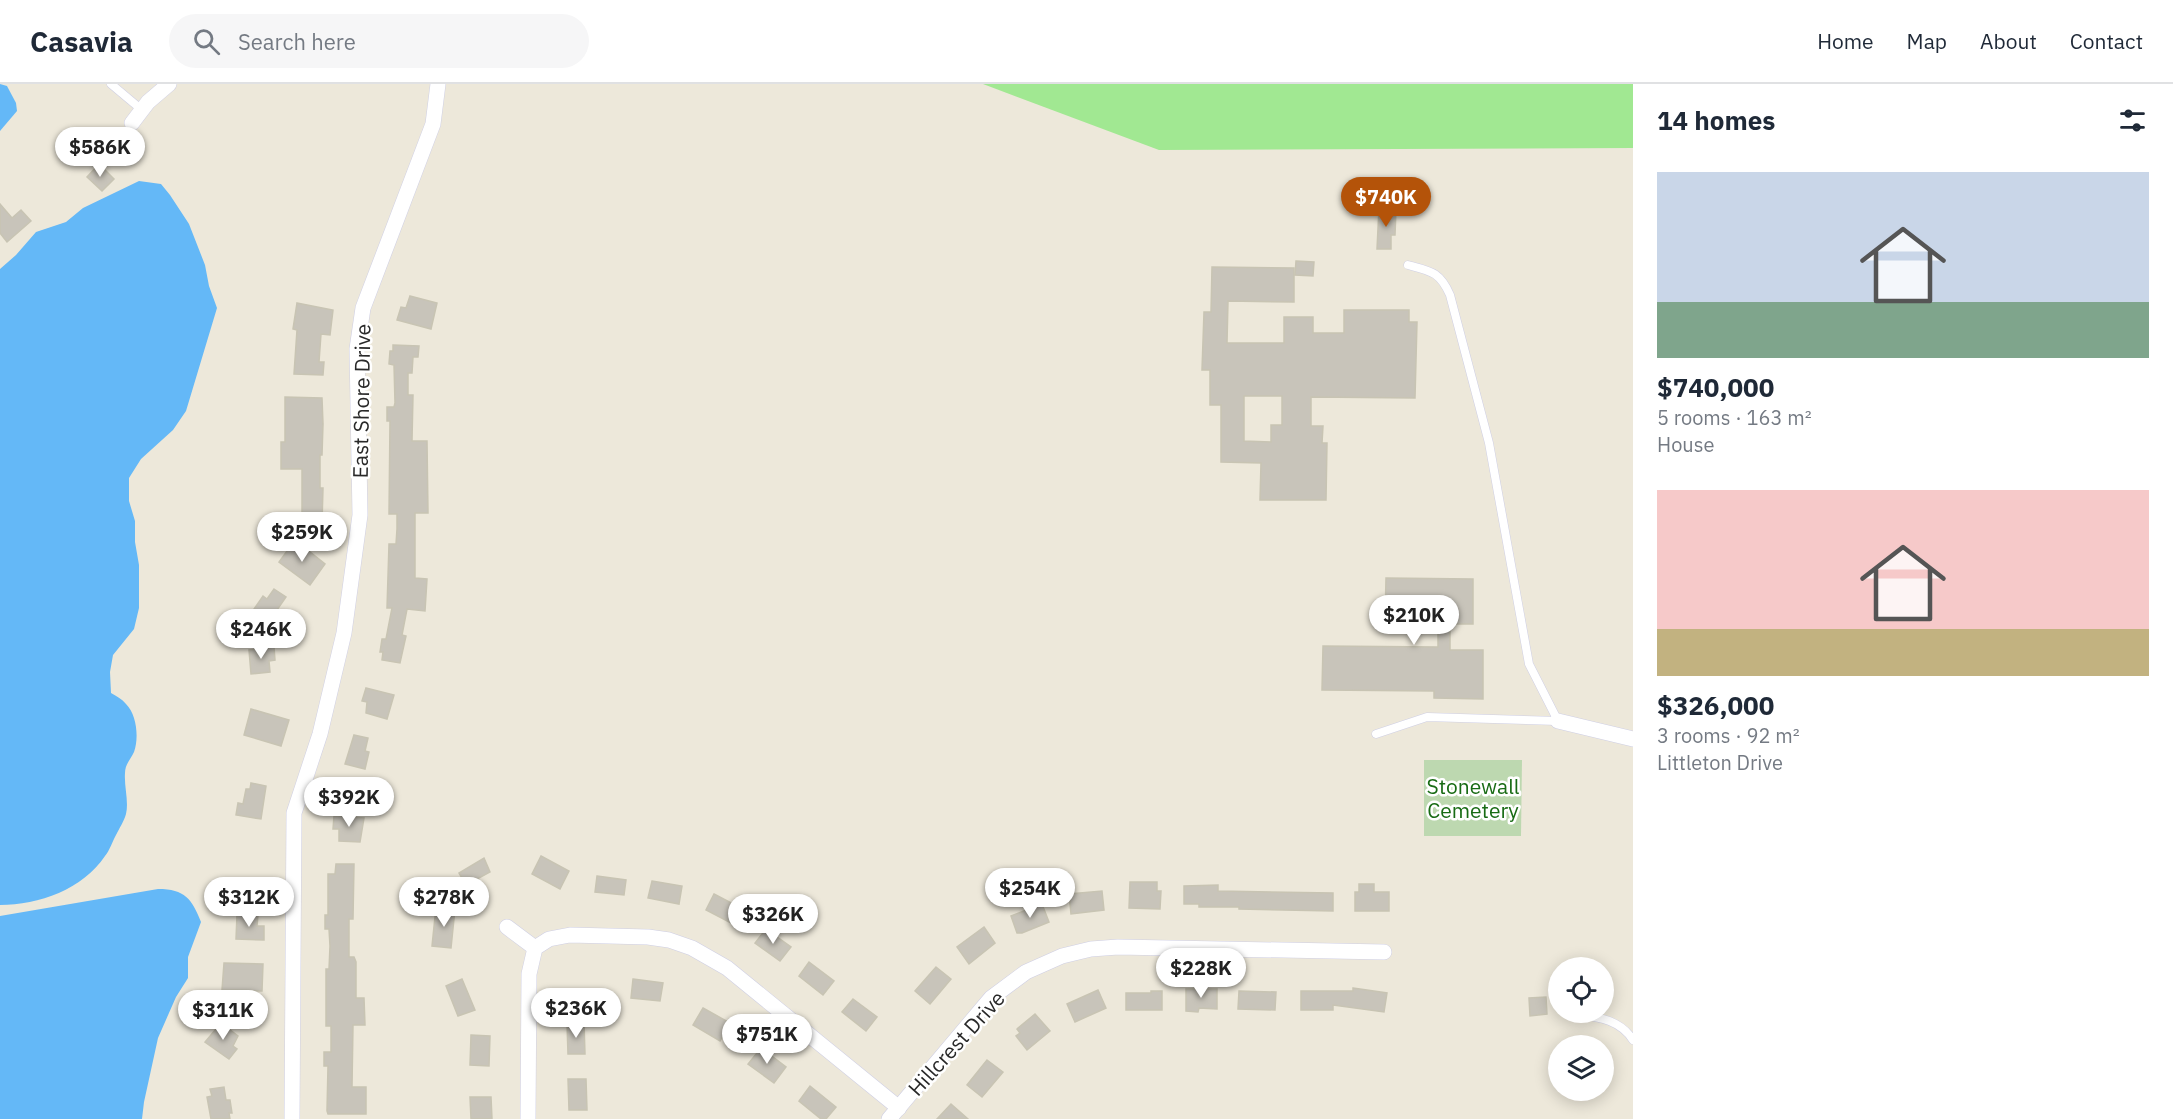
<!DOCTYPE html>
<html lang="en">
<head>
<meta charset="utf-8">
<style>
  body { margin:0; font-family:"IBM Plex Sans",sans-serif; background:#f6f6f7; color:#1f2937; height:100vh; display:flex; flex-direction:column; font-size:22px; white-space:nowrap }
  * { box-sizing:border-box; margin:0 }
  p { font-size:20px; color:#747a83 }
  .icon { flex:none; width:33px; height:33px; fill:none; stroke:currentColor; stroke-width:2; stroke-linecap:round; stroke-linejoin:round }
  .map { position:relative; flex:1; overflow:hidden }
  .drawer { display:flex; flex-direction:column; background:#fff; width:540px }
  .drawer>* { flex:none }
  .controls { position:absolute; left:1548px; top:873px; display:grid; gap:12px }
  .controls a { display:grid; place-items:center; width:66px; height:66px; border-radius:50%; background:#fff; box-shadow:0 3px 15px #0003; font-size:30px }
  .price { position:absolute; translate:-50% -51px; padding:0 14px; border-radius:21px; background:#fff; color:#222; font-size:20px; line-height:39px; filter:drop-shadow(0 2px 3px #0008) }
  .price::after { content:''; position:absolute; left:50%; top:36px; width:18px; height:14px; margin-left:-9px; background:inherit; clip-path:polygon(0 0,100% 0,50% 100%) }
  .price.on { background:#b45309; color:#fff }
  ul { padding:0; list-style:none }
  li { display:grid; align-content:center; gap:12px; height:318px; padding:0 24px }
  li span { display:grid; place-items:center; height:186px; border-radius:0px; color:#555 }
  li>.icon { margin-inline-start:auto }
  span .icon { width:108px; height:108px; fill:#fffc; stroke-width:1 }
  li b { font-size:26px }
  h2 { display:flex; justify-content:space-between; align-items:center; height:72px; padding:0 24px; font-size:26px }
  header { display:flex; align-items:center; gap:36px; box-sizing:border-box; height:84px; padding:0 30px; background:#fff; border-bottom:2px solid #e0e1e3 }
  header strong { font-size:28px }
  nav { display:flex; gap:33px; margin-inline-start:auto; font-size:21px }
  .search { width:420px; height:54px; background:#f6f6f7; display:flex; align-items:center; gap:15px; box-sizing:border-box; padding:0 21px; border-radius:33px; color:#747a83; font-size:22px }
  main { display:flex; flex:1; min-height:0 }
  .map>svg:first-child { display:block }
  .green { fill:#a1e892 }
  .cemetery { fill:#bdd8b0 }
  .water { fill:#64b8f7 }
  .building { fill:#c8c4ba; stroke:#c8c4b3; stroke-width:1.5; fill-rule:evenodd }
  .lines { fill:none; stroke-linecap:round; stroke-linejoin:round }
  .service-casing { stroke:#cfcfe4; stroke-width:9 }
  .minor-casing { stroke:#cfcfe4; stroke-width:16 }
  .service { stroke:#fff; stroke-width:8 }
  .minor { stroke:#fff; stroke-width:15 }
  .labels { text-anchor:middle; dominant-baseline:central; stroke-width:5; stroke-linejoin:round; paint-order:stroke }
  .street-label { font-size:21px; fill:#292929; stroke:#fff }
  .park-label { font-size:21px; fill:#186b14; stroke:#fff }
</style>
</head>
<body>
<header>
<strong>Casavia</strong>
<div class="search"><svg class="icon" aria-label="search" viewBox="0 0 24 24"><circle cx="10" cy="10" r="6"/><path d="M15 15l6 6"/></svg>Search here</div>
<nav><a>Home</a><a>Map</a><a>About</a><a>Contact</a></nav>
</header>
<main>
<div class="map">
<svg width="1633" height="1035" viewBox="0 0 1633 1035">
  <rect width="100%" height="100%" fill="#ede8da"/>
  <!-- green -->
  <path class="green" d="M983,0H1633V64L1159,66Z"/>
  <!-- cemetery -->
  <path class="cemetery" d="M1424,676H1522L1521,752H1424Z"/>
  <!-- water -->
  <g class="water">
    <path d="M0,0L7,2L16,19L17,27L0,47Z"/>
    <path d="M139,97L161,100L170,111L189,140L205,181L209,202L217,224L186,327L173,346L141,375L129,394V417L135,437V458L139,481V524L134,545L113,571L110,588L111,609C116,612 122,615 126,620C137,631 139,654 134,668C131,675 125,680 125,689C124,703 129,717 126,730C124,737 119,745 116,751C112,758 110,766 105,772C83,805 39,821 0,821V185L16,171L36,148L66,138L83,124Z"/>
    <path d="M158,805C185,805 192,815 201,838L188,873V894L176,913L158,954L144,1018L142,1035H0V832Z"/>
  </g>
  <!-- building -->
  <g class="building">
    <path d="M99,80L114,95L102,107L87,93Z"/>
    <path d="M0,120L12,134L21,126L31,137L7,158L0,149Z"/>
    <path d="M1379,124L1396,125L1395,151H1391V165H1377Z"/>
    <path d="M1296,177L1314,178L1313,192L1295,191Z"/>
    <path d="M1212,183L1294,184V218L1228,217L1227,259H1284V233H1313V249H1344V226H1409V238H1417L1415,314L1311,313V342H1323L1322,359H1327L1326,416H1260L1261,379L1221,378V321H1210V286H1202L1204,228H1211ZM1244,312H1282V341H1271V358L1244,357Z"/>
    <path d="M410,212L437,219L431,245L397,236L401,223L406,224Z"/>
    <path d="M297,219L333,226L330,251L321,250L319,278H324L323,291L294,290L297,246L293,245Z"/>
    <path d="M393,261L419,262L418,273H413L412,289H408V311H413L412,357H427L428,429H415V494L427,495L425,527L407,525L402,551L406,552L400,579L382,576L383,568H380L382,555H386L392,524H387L389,460H396L397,445V430H389L390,337H387V323H394L395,319L394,281L389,280L390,267H393Z"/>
    <path d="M285,313L322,314L323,340L322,371H320V404H323L322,439H302V385H281V358H285Z"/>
    <path d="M295,456L325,480L310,501L279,478Z"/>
    <path d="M1386,494L1473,495V540H1450V566H1483V615L1434,614V607L1322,606L1323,562L1438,563V538H1385Z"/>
    <path d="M274,505L286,513L268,539L252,528L263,512L267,515Z"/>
    <path d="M274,563L275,576L269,577L270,588L251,590L249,566Z"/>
    <path d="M366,604L394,611L387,635L366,629L367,618L362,617Z"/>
    <path d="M251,625L289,636L281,662L244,651Z"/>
    <path d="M354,651L368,654L365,667L369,668L365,685L345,680Z"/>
    <path d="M251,699L266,702L261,735L236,731L238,719L243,720L246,705H250Z"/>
    <path d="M334,732L364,734L360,758L339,757V745H333Z"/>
    <path d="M541,772L569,787L560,805L532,790Z"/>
    <path d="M484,774L490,788L466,801L459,789Z"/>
    <path d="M336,780H354L353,835H349V873H354L356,878V914H364L365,941H353L352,1003H366V1030H328L327,1027L328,982H324V968H331V942H326V885H329L330,862L329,845H325V831H328V790H335Z"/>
    <path d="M597,792L626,796L624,811L595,808Z"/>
    <path d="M652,797L682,802L679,820L648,814Z"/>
    <path d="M1130,798H1157V807H1161L1160,825L1129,824Z"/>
    <path d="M1359,800H1374V808H1389V827H1355V808H1359Z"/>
    <path d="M1218,801V807L1333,809V827L1239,825V823H1199V820H1184V802Z"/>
    <path d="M1102,807L1104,826L1071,830L1069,810Z"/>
    <path d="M714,810L741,824L733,840L706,826Z"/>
    <path d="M1042,820L1049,838L1022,849H1017L1011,832Z"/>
    <path d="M436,823L455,825L451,864L432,862Z"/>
    <path d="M237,831H258L257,842H264V856L236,855Z"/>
    <path d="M984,843L995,859L969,880L957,863Z"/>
    <path d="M766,845L791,863L780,877L755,859Z"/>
    <path d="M809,878L834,897L823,911L799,892Z"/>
    <path d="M224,879L263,880L262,907L222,906Z"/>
    <path d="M936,883L951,895L930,920L915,907Z"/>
    <path d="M462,895L475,926L458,932L446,902Z"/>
    <path d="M633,895L663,899L660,917L631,914Z"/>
    <path d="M1353,904L1387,909L1384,928L1333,921V926H1301V907H1353Z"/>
    <path d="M1186,905H1217V925L1199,924L1198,928L1186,927Z"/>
    <path d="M1098,906L1106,924L1075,938L1067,920Z"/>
    <path d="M1151,907H1162V926H1126V909H1151Z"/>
    <path d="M1239,907L1276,908L1275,926L1238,925Z"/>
    <path d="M1546,913L1547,930L1530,932L1529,914Z"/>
    <path d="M853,915L877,933L866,947L842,928Z"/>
    <path d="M703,924L730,939L720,957L693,941Z"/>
    <path d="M1035,930L1050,947L1027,966L1016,952L1020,949L1017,945Z"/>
    <path d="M221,939L238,952L233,962L237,965L229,975L205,958Z"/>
    <path d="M584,939L585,970H568L567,940Z"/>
    <path d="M471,951L490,952L489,982L470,981Z"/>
    <path d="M761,964L786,983L774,999L748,980Z"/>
    <path d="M987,976L1003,988L982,1013L967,1001Z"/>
    <path d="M568,995H586L587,1026H569Z"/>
    <path d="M810,1002L836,1023L826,1035H821L799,1017Z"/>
    <path d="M224,1003L226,1016H230L232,1029H229L230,1035H211L207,1013L212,1012L210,1005Z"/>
    <path d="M470,1013H491L492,1035H471Z"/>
    <path d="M951,1020L968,1035H937Z"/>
  </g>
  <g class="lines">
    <!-- service casing -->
    <g class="service-casing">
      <g id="service">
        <path d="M111,0L142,26"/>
        <path d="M1376,650L1427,633L1558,637L1529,580L1489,359L1450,211C1440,188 1431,187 1408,181"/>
        <path d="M1571,929C1595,933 1619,934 1633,956"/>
      </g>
    </g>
    <!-- minor casing -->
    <g class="minor-casing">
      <g id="minor">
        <path d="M132,39L148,18L169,0"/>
        <path d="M1558,637L1633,655"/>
        <path d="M507,843L535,864"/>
        <path d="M292,1035L294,729L320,650L344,549L360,431L357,265L363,224L433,40L438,0"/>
        <path d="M528,1035L529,890L535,864L549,855L570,851L648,853L669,856L692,864L727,884L899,1024"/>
        <path d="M889,1035L991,914L1026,888L1062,872L1091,865L1118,863L1384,868"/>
      </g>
    </g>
    <!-- service -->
    <use href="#service" class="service"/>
    <!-- minor -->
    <use href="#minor" class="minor"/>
  </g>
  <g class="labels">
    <!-- street labels -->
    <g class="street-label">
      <text transform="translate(361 317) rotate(-89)">East Shore Drive</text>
      <text transform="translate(956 959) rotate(-48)">Hillcrest Drive</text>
    </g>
    <!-- park labels -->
    <g class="park-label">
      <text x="1473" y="702">Stonewall<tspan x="1473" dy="24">Cemetery</tspan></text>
    </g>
  </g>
</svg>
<div class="controls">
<a><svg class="icon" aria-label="locate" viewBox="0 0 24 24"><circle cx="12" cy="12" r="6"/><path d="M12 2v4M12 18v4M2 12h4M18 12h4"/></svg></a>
<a><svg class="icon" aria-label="layers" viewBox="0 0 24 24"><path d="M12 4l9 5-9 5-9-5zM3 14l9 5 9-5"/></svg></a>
</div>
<b class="price" style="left:100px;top:94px">$586K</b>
<b class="price on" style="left:1386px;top:144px">$740K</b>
<b class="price" style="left:302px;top:479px">$259K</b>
<b class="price" style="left:1414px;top:562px">$210K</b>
<b class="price" style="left:261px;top:576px">$246K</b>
<b class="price" style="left:349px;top:744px">$392K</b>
<b class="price" style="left:1030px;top:835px">$254K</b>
<b class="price" style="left:249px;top:844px">$312K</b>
<b class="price" style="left:444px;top:844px">$278K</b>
<b class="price" style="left:773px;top:861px">$326K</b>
<b class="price" style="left:1201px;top:915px">$228K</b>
<b class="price" style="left:576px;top:955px">$236K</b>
<b class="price" style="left:223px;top:957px">$311K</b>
<b class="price" style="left:767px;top:981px">$751K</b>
</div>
<section class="drawer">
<h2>14 homes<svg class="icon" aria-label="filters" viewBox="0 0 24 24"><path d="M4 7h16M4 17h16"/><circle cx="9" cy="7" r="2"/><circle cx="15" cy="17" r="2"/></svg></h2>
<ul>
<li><span style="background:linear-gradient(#c9d6e8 70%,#7fa58c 0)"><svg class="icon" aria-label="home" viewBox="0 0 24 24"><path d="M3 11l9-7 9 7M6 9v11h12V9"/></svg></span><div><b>$740,000</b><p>5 rooms · 163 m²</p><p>House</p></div></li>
<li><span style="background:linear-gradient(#f6c9c9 75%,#c2b280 0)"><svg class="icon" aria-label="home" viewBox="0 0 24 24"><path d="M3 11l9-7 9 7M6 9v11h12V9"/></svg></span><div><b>$326,000</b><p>3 rooms · 92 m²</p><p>Littleton Drive</p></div></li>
</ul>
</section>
</main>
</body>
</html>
